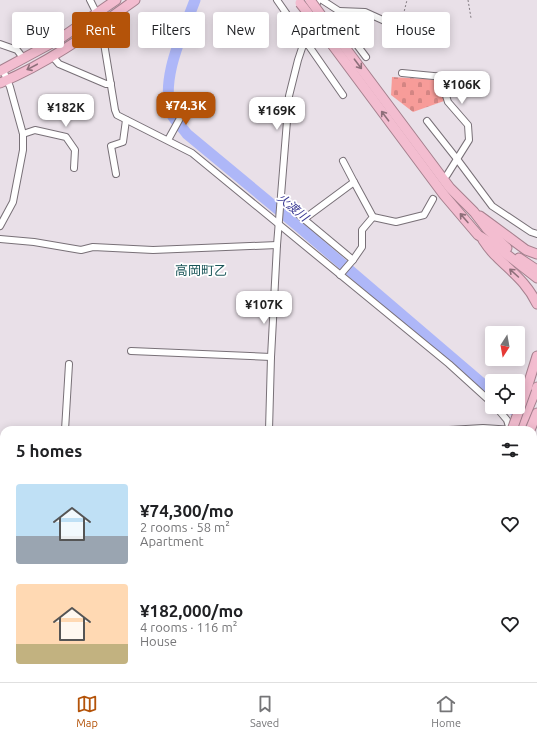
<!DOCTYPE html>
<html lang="en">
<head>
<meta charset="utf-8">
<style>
  body { margin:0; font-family:Ubuntu,"Noto Sans JP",sans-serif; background:#f2f2f2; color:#202124; height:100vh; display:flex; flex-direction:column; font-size:15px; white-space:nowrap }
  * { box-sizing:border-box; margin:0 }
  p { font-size:13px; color:#757577 }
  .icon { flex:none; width:22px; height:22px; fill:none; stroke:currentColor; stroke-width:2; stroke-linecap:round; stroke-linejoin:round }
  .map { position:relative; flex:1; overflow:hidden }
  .sheet { position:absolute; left:0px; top:426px; width:537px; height:256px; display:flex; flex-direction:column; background:#fff; border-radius:12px 12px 0 0; box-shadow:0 2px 10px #0003 }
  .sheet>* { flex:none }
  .guide { position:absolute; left:12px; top:12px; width:513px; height:36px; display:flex; gap:8px }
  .needle { width:26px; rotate:191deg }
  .buttons { position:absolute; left:485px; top:326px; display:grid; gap:8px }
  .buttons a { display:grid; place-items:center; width:40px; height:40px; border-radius:4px; background:#fff; box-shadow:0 2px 10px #0003; font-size:20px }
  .price { position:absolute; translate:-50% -34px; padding:0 9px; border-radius:8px; background:#fff; color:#222; font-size:13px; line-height:26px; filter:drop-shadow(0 1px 2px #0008) }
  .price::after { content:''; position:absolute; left:50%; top:24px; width:12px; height:9px; margin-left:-6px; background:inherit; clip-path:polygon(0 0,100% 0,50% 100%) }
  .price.on { background:#b45309; color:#fff }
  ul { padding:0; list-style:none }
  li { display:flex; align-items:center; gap:12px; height:100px; padding:0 16px }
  li span { display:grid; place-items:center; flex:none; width:112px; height:80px; border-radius:4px; color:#555 }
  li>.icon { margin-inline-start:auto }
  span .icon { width:48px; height:48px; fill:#fffc; stroke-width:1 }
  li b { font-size:17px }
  h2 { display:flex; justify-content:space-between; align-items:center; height:48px; padding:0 16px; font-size:17px }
  .chip { padding:0 14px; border-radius:4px; background:#fff; box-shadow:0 2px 10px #0003; font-size:14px; line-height:36px }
  .chip.on { background:#b45309; color:#fff }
  .tabs { display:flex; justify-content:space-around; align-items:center; height:56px; border-top:1px solid #e0e0e0; background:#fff; font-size:11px; color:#757577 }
  .tabs a { display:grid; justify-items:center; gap:2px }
  .tabs .on { color:#b45309 }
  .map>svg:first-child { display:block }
  .cemetery { fill:url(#cemetery-stones) }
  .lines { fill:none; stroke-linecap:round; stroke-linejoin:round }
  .river { stroke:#aeb7f8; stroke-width:11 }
  .minor-casing { stroke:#787077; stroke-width:8 }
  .highway-casing { stroke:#a5808e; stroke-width:11 }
  .path { stroke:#827b81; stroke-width:1; stroke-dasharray:2 2; stroke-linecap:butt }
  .minor { stroke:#fff; stroke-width:6 }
  .highway { stroke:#f3bdd0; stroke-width:9 }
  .highway-bridge-casing { stroke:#a5808e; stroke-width:11; stroke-linecap:butt }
  .highway-bridge { stroke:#f3bdd0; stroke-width:9 }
  .oneway { stroke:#8e6f7a }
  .labels { text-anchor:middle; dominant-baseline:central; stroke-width:3.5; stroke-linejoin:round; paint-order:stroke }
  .water-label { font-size:12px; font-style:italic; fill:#373691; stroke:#fff }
  .quarter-label { font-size:13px; fill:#1b5659; stroke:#fff }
</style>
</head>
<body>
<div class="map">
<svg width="537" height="682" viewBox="0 0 537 682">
  <defs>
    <pattern id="cemetery-stones" width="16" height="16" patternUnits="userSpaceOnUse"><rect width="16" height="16" fill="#f79c99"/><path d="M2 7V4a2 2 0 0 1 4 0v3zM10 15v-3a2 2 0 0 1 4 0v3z" fill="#d38583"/></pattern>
  </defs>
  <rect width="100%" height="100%" fill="#e9e0e8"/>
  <!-- cemetery -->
  <path class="cemetery" d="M392,77L441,80L444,101L413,112L391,95Z"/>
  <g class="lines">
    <!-- river -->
    <g class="river">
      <path d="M195,0C183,33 159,80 172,115C175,121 183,128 187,134L298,226L492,392"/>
      <path d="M510,407L525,419"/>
    </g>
    <!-- minor casing -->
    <g class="minor-casing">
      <g id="minor">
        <path d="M90,0L97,14L101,25L115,110L117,115L192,153L449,364L492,403"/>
        <path d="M277,0L343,95"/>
        <path d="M322,0L339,11V21L366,57"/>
        <path d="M339,11L365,12L387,22"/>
        <path d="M0,44L17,50L24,59"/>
        <path d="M52,56L59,64L106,84H111"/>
        <path d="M402,73L444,77L443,86L448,102L468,125L469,140L447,175"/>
        <path d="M427,121L457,159L492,206L531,232L537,234"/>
        <path d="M23,134L35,130L66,137L75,150L74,168"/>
        <path d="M168,140L184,111"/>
        <path d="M343,161L354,182"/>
        <path d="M116,174L111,146L123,142L126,120"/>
        <path d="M281,200L353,260L340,275"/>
        <path d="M373,217L396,222L424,215L433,199"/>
        <path d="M304,219L354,182L373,217L362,230V247L353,260"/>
        <path d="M0,226L13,202L23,150V134L10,87L3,70"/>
        <path d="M0,239L34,242L81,250L93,247L153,250L277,245"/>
        <path d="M131,351L271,357"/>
        <path d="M496,407L507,420L510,430"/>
        <path d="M65,430L69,364"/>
        <path d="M269,430L271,357L277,245L289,96L298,60L318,0"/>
        <path d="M449,430L483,428L513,430"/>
        <path d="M0,468H4"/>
        <path d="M0,657H4"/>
        <path d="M92,678V682"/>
        <path d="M275,678L276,682"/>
        <path d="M413,678L416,679"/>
        <path d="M447,681L451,682"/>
        <path d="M400,682L401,678"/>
        <path d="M459,682V681L462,682"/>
      </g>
    </g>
    <!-- highway casing -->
    <g class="highway-casing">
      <g id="highway">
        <path d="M326,22L450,188L474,212L487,229L507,248"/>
        <path d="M322,31L444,195L478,235L496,246L537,278"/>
        <path d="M0,71L61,38L116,0"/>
        <path d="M0,83C49,63 93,30 135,0"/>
        <path d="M480,216L526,250L537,254"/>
        <path d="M483,240C487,246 491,252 497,257C513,273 527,283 537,304"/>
        <path d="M519,258L537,270"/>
        <path d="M527,388L537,356"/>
        <path d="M519,430L537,387"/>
        <path d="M530,430L537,413"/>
        <path d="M424,682L426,678"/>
        <path d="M436,682L437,678"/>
      </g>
    </g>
    <!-- path -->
    <g class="path">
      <path d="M468,0L471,18"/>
      <path d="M393,20L403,16L407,0"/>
      <path d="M0,601H4"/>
    </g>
    <!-- minor -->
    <use href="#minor" class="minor"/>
    <!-- highway -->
    <use href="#highway" class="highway"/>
    <!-- highway-bridge casing -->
    <g class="highway-bridge-casing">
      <g id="highway-bridge">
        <path d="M310,0L326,22"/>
        <path d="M300,3L322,31"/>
        <path d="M512,430L527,388"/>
      </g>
    </g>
    <!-- highway-bridge -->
    <use href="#highway-bridge" class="highway-bridge"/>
  </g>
  <!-- one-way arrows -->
  <defs><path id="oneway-shaft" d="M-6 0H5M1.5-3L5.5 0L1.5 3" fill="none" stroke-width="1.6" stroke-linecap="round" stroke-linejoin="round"/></defs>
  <g class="oneway">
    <use href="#oneway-shaft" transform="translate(358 64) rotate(53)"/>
    <use href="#oneway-shaft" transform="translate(32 67) rotate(152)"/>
    <use href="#oneway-shaft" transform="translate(385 116) rotate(-127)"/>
    <use href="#oneway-shaft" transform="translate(464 218) rotate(-131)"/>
    <use href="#oneway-shaft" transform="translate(514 273) rotate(-138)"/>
  </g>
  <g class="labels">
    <!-- water labels -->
    <g class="water-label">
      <text transform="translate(293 207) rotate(40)">火渡川</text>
    </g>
    <!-- quarter labels -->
    <g class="quarter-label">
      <text x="201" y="270">高岡町乙</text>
    </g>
  </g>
</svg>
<div class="buttons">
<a><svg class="needle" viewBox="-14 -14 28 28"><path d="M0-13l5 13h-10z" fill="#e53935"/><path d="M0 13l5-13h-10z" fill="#757577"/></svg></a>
<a><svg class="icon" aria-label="locate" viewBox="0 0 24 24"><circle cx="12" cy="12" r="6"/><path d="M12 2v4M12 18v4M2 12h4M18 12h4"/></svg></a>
</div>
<b class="price" style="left:462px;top:105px">¥106K</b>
<b class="price on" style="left:186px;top:126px">¥74.3K</b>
<b class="price" style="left:66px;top:128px">¥182K</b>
<b class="price" style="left:277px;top:131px">¥169K</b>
<b class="price" style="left:264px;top:325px">¥107K</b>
<div class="guide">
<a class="chip">Buy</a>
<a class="chip on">Rent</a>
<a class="chip">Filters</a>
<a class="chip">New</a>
<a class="chip">Apartment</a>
<a class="chip">House</a>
</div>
<section class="sheet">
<h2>5 homes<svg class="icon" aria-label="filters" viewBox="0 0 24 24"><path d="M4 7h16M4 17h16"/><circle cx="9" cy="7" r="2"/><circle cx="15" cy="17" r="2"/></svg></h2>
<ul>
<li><span style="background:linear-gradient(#bfe0f5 65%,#9aa5b1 0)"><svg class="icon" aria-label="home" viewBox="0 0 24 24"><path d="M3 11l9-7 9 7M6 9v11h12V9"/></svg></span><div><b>¥74,300/mo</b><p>2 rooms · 58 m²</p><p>Apartment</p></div><svg class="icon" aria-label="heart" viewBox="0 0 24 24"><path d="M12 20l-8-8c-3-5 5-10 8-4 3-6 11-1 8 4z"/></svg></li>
<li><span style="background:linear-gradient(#ffd9b3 75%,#c2b280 0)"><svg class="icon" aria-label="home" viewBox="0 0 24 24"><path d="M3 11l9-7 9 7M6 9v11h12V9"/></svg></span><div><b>¥182,000/mo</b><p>4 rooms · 116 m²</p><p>House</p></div><svg class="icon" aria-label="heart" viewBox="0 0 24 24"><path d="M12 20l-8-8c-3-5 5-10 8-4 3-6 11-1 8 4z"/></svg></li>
</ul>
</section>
</div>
<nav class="tabs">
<a class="on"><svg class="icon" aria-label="map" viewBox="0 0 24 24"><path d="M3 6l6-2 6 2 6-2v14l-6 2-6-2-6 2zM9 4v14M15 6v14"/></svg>Map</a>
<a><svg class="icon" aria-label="saved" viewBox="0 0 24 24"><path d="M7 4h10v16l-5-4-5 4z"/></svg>Saved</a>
<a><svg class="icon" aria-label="home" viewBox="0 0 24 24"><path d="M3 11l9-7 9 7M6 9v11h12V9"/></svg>Home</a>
</nav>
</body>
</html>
